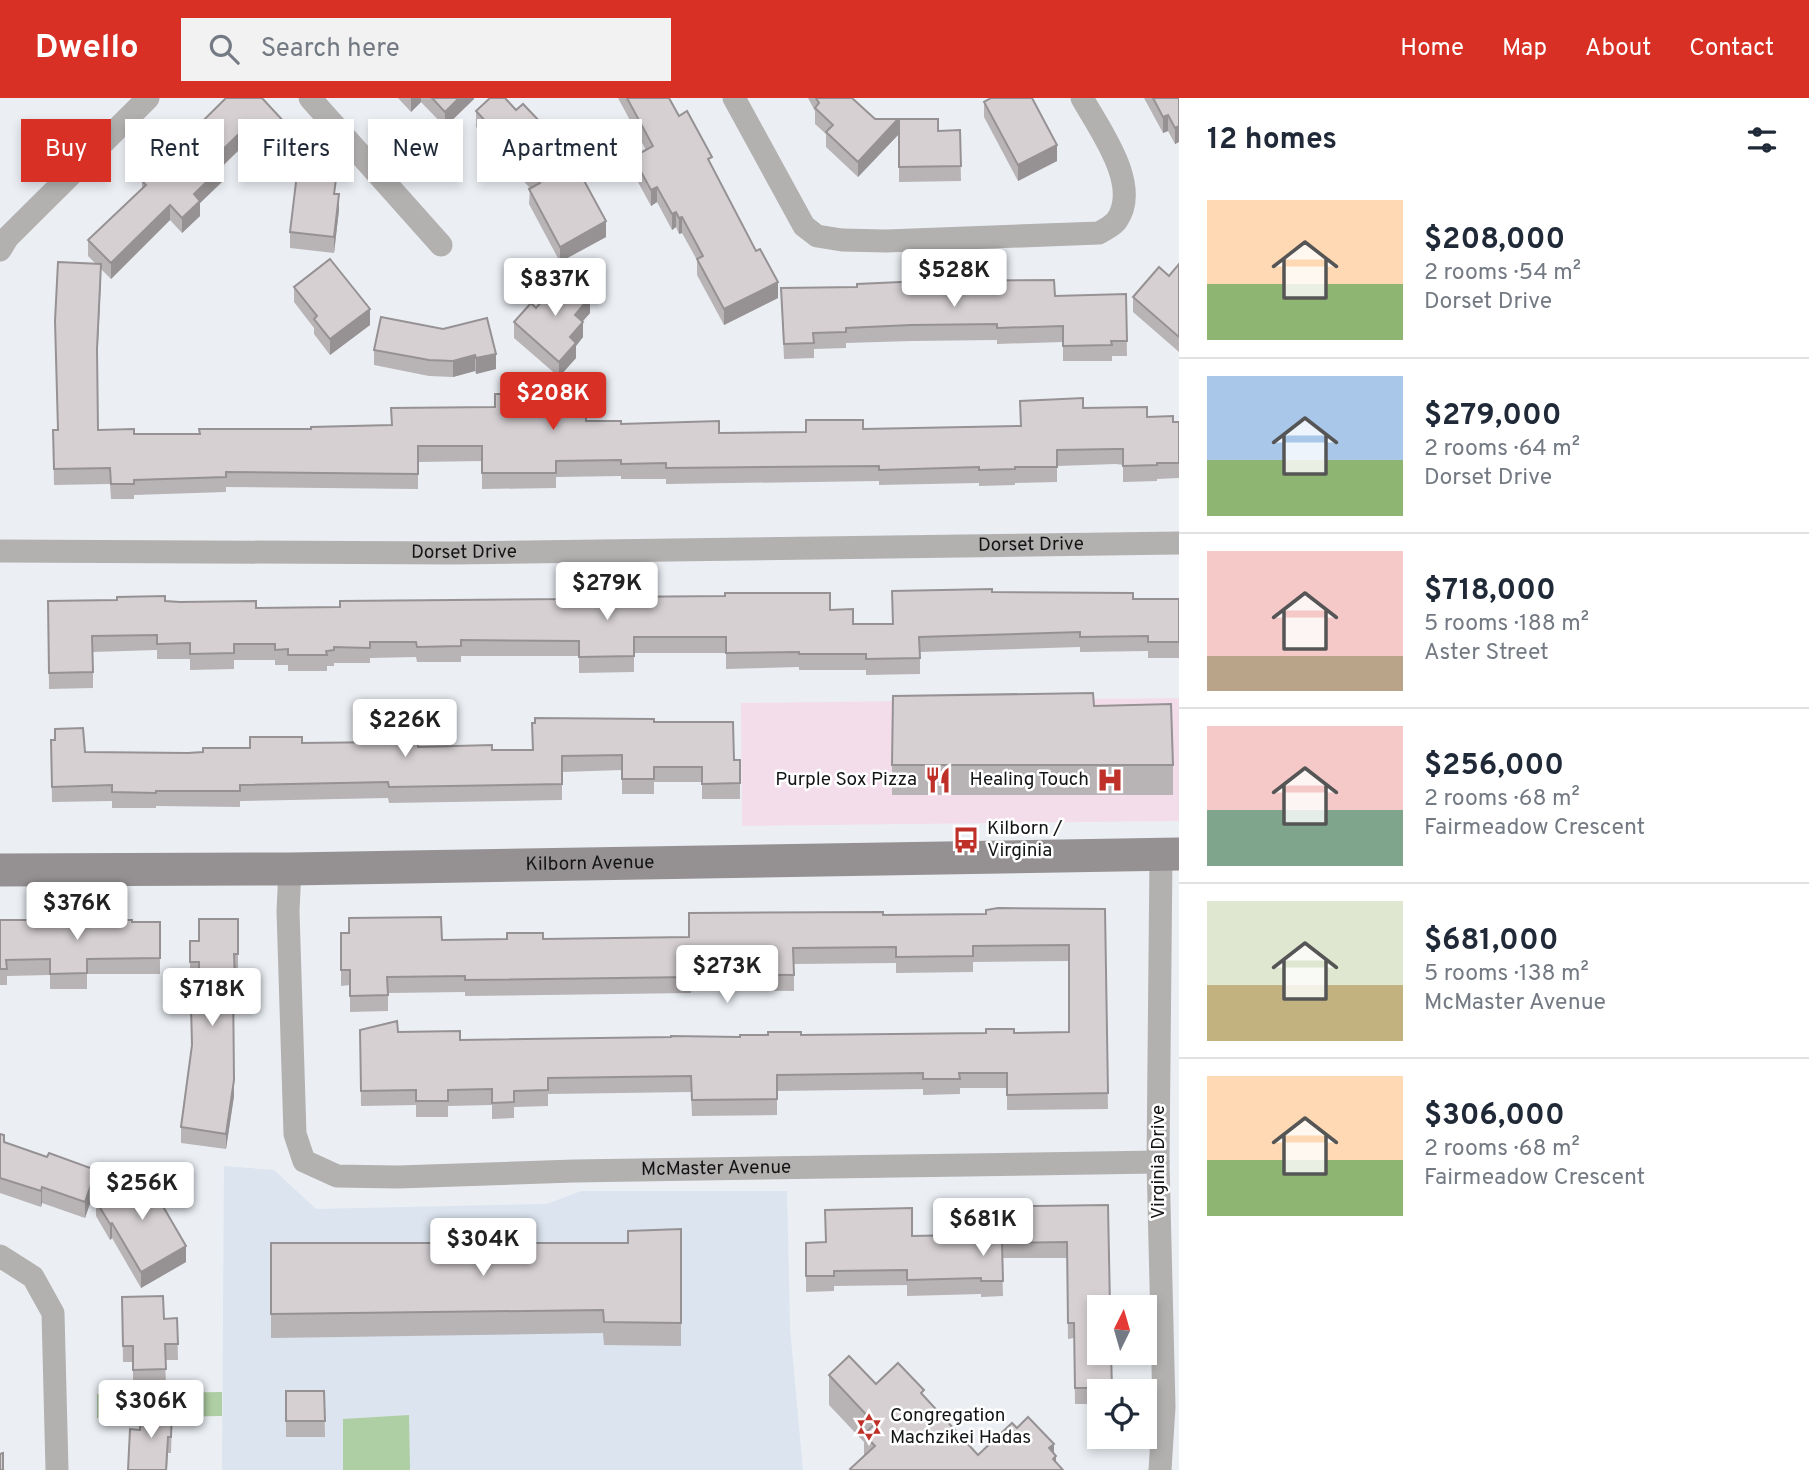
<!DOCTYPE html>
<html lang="en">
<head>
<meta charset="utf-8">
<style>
  body { margin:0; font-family:Overpass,sans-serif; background:#f2f2f3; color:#1f2937; height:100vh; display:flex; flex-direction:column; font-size:26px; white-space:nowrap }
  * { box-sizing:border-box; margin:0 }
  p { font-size:23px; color:#747a83 }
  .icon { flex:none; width:38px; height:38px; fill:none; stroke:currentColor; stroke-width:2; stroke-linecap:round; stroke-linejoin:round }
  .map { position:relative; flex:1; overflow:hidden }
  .drawer { display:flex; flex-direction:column; background:#fff; width:630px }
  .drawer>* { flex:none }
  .top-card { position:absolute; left:21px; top:21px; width:665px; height:63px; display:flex; gap:14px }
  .needle { width:46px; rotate:5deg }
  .buttons { position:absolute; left:1087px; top:1197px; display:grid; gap:14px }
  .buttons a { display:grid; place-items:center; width:70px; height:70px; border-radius:0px; background:#fff; box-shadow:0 4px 10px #0003; font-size:35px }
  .price { position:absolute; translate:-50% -60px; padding:0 16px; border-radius:7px; background:#fff; color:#222; font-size:23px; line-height:46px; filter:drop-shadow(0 2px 4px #0008) }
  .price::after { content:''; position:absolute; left:50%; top:42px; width:21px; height:16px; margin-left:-10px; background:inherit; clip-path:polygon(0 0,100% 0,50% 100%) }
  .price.on { background:#d93025; color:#fff }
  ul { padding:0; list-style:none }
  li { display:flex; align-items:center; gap:21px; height:175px; padding:0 28px }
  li+li { border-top:2px solid #e0e1e3 }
  li span { display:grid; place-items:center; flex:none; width:196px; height:140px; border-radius:0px; color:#555 }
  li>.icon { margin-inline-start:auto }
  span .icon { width:84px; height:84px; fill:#fffc; stroke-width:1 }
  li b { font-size:30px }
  h2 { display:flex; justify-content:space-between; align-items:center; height:84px; padding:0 28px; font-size:30px }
  .pill { padding:0 24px; border-radius:0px; background:#fff; box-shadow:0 4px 10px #0003; font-size:24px; line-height:63px }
  .pill.on { background:#d93025; color:#fff }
  header { display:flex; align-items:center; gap:42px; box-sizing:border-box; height:98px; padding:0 35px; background:#d93025; color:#fff }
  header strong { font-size:33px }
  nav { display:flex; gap:38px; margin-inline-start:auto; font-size:24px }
  .search { width:490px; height:63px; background:#f2f2f3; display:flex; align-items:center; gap:18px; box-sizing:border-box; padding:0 24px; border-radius:0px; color:#747a83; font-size:26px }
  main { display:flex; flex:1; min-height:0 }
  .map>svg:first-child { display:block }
  .commercial { fill:#f4ddea }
  .built { fill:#dbe4ef }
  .green { fill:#aecea3 }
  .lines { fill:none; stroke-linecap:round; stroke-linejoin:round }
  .street { stroke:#b3b0b0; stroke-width:23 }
  .secondary { stroke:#959192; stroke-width:33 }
  .wall { fill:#b8b3b5 }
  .shaded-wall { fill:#969294 }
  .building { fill:#d6d0d3; stroke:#969294; stroke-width:2 }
  .labels { text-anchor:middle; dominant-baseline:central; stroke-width:5; stroke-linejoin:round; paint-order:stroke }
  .street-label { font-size:19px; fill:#141517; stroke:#fff }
  .poi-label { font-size:19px; fill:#141517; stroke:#fff; text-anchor:end }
</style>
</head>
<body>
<header>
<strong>Dwello</strong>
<div class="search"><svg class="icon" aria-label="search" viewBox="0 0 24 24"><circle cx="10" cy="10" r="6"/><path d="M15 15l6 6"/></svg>Search here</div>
<nav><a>Home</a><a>Map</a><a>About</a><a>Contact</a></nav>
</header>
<main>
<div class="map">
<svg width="1179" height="1372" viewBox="0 0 1179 1372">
  <rect width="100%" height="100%" fill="#ebeff4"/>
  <!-- commercial -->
  <path class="commercial" d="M1179,600V723L742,728L741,605Z"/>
  <!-- built -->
  <path class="built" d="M224,1068L274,1072L316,1111L547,1106L581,1093H787L790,1230L803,1372H222Z"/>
  <!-- green -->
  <g class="green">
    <path d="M222,1294V1318L97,1320V1296Z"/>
    <path d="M409,1317L410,1372H343V1321Z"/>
  </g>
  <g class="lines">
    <!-- street -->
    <g class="street">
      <path d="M310,0L441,147"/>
      <path d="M734,0L804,128L817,138L842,142L886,143L1099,135C1105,131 1113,128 1117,122C1141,87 1100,32 1082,0"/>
      <path d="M0,152L8,139L148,0"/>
      <path id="s1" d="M0,453L454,455L1179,445"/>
      <path id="s2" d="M290,771L288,813L295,1036L304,1063L337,1078L398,1079L574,1073L1158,1064"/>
      <path d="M0,1158L33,1179L53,1215L57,1372"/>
      <path d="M1160,1372L1164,1309L1158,1064L1161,756"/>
    </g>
    <!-- secondary -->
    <path class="secondary" id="s3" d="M0,772L290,771L1179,756"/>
  </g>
  <!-- wall -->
  <g class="wall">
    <path d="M226,0L287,42L266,63L247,44L223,68V83L200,105V118L182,135L170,122L111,181L101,171L97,263L98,332L134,336H199L391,327L519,304L586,323L621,326L719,335L806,334L863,331L1020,328L1083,310L1147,319L1173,324H1179V380L1157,381V383L1123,384V367L1116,366L1057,368V384L1015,385V387L979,388V385L879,387V383L666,386V381H621V378L556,379V390L482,391V363L418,364V391L226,389V394L134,397V401H111L110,386L54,387L53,332H58L96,166L88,158V142L142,90V83Z"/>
    <path d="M398,0H474V1L445,29L421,4L411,14Z"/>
    <path d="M618,0H669L679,18L712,69L778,200L724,227L697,177V162L682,135L679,136L676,129L672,132L657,104L651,108L633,75V59L646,52Z"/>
    <path d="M808,0H852L875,21L898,37L858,79L826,49V36L815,26V13Z"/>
    <path d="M1144,0H1179V44L1175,46L1168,33L1163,35Z"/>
    <path d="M984,4L1057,63L1018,83L984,19Z"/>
    <path d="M516,12L544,38L606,139L560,164L529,106L530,90L502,60V57L476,29V13Z"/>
    <path d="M899,21L938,33L960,32L961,83L899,84Z"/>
    <path d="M336,96L339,112L334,155L290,150V134Z"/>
    <path d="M1179,166V254L1133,214V199L1169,178Z"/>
    <path d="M294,189L370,227L330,257L314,236V230L294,204Z"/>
    <path d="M781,190L1055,198L1126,196L1127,258H1112V263H1063V244L997,246V242L911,243L846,245V250L814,251V260L784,261Z"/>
    <path d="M536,210L590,215L583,223V239L576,248V260L559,279L514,240V224Z"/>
    <path d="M443,231L496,271L476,276L475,273L453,279L429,278L374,267V252Z"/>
    <path d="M992,494L1133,501H1179V560H1148V553L1080,554V549L920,554V576L866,577V572H799V569L726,571V555H634V574L579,575V558H461V564H417L416,559L370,560V565H334V568H327V573H288V567H275V562H234V571L190,572V561H157V552L93,554V590L49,591L48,503H165L256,510L340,509L610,499L830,512L853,526H893Z"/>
    <path d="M1094,608L1173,667V697H892V667Z"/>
    <path d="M654,624L734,662H740V701H702V684H654V696H622V672L562,674V702L389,705L388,700L240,703V709L156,708V710H112V703L52,704L51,642L85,654L188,655L302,645L492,652H532Z"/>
    <path d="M1105,811L1108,1011L1007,1012V990H960V996L923,997V991L777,993V1017L692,1018L691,994L548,996V1008L514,1009V1020L492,1021V1007L448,1008V1019H416V1007L361,1008L360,932L398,934L460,942L740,939L801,937L1014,935L1069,934V863L973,864V874L896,875V865L794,866V893L691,892V895L465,898V894L388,895V913L350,914V887L341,888V835L442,842L689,839L883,817L986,816Z"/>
    <path d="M238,821V871H235V899H233L234,998L226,1051L181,1045V1029L199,907V879L190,880V858L199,843Z"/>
    <path d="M0,822L160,824V876H87V891H50V877L7,878V887H0Z"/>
    <path d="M0,1036L4,1044L96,1088L85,1120L42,1105L41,1109L0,1095Z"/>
    <path d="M156,1097L186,1164L141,1190L112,1140L110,1142L96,1118V1103Z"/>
    <path d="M1108,1107L1112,1293H1099V1306H1075L1074,1240L1068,1241L1067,1160H1002L1003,1198L981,1199V1196L907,1198V1187L834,1188V1193L806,1194V1145L912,1138L960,1137Z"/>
    <path d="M681,1131V1248L604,1247L603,1235L271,1240V1145H628Z"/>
    <path d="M122,1199L164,1221L177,1220L178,1262H165L166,1286L133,1288V1264H123Z"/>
    <path d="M829,1277L876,1286L924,1299L978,1357L1017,1330L1054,1355L1056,1365L1063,1372H850L864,1357V1344L829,1307Z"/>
    <path d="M286,1293H324L325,1339H286Z"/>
    <path d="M172,1326L171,1355H168L167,1372H128L140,1332Z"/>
  </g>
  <!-- shaded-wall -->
  <g class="shaded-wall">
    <path d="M411,0H421V4L411,14Z"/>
    <path d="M459,0H474V1L445,29V14Z"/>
    <path d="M1168,17V33L1163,35V19Z"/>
    <path d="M898,21V37L858,79V64Z"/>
    <path d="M287,27V42L266,63V47Z"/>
    <path d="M247,28V44L215,75V59Z"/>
    <path d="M544,28V43L539,32Z"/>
    <path d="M1179,28V44L1175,46V30Z"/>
    <path d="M1057,47V63L1018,83V67Z"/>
    <path d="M223,68V83L200,105V118L182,135V120L194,96Z"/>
    <path d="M657,89V104L651,108V92Z"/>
    <path d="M339,96V112L334,155V139Z"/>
    <path d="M170,107V122L111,181V165Z"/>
    <path d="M676,114V129L672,132V116Z"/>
    <path d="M682,119V135L679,136V120Z"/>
    <path d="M606,123V139L560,164V149Z"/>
    <path d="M101,166V182L97,267V251Z"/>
    <path d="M778,184V200L724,227V211Z"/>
    <path d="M590,199V215L575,232V217Z"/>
    <path d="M370,211V227L330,257V241Z"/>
    <path d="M583,224V239L576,248V260L559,279V264L570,239Z"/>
    <path d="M496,256V271L476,276V260Z"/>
    <path d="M475,257V273L453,279V263Z"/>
    <path d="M234,982V998L226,1051V1036Z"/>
    <path d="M96,1072V1088L85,1120V1104Z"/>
    <path d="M42,1089V1105L41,1109V1093Z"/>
    <path d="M112,1125V1140L110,1142V1126Z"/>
    <path d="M186,1148V1164L141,1190V1174Z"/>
    <path d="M1054,1346V1360L1056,1358V1372L1049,1350Z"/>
  </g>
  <!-- building -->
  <g class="building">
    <path d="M226,0H262L287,27L266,47L247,28L215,59L223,68L194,96L200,103L182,120L170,107L111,165L88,142L146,87L142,83Z"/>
    <path d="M432,0H459L445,14Z"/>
    <path d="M490,0H505L516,12L523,6L544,28L539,32L573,67L575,66L606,123L560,149L529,91L540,85L502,45L504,43L476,13Z"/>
    <path d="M627,0H669L679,18L687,13L712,59L708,61L756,153L760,151L778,184L724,211L697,161L703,158L682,119L679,120L676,114L672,116L657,89L651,92L633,59L653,48Z"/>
    <path d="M816,0H852L875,21H898L858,64L826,34L833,27L815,10L819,5Z"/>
    <path d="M991,0H1032L1057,47L1018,67L984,4Z"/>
    <path d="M1153,0H1179V28L1175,30L1168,17L1163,19Z"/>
    <path d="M899,21H938V33L960,32L961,68L899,69Z"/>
    <path d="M297,76L336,81L334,96H339L334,139L290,134Z"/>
    <path d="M330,161L370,211L330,241L314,221L317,218L294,189Z"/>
    <path d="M58,164L101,166L97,251L98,332L134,331V336H200L199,331H311V329L392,327L391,310L495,309V296H519V304H561V316H586V323H621V326L719,323V335L806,334V322H863V331L1021,328L1020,303L1083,300V310L1147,309V319L1173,318V324H1179V365H1157V367L1123,368V351H1116L1057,352V369H1015V371L979,372V369L879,372V368L666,370V365L621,366V362L556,363V375H482V348H418V376L226,374V379L134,382V386H111L110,370L54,371L53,332H58L55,223Z"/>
    <path d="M1179,166V239L1133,199L1159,169L1169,178Z"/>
    <path d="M565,177L590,199L575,217L583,224L570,239L576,245L559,264L514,224L531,205L536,210Z"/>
    <path d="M1054,182L1055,198L1126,196L1127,243H1111L1112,247L1063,248V228L997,230V226L911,227L846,230V234L813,235L814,245L784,246L781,190L857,189V186L924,183Z"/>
    <path d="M381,219L443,231L487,220L496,256L476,260L475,257L453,263L429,262L374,252Z"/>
    <path d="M610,488V499L725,498V495H830V512L853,511V526H893L892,493L992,491V494L1133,495V501H1179V544H1148V538L1080,539V534L919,539L920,560L866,561V556H799V554L726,555V539H634V558L579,559V543L461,542V548L417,549L416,544H370V550L334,549V552L326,553L327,557H288V551L275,552V546H234V555L190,556V545L157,546V537L92,538L93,574L49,575L48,503L117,502V499L165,498V503L180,504L256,503V510L340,509V503L567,501V489Z"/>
    <path d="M1093,595L1094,608L1171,606L1173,667H892L893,598Z"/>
    <path d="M535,620L654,621V624H733L734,662H740V685L702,686V669H654V681H622V657L562,658V686L389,689L388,684L240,687V693H156V695L112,694V687L52,689L51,642H55V631L83,630L85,654L188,655L203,654V650H250V639H302V645L391,644V635H418V649L492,647V652H533L532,625H535Z"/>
    <path d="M998,810L1105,811L1108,995L1007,997V975H959L960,981H923V975L777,977V1001L692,1002L691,978L548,980V992L514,993V1004L492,1005V991L448,992V1003H416V992L361,993L360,932L397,923L398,934L460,933V942L671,939V938L740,939V937H768V934H801V937L986,935V931H1014V935L1069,934V847L973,848V858L896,859V849L793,850L794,877L691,876V879L465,882V878L387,879L388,897L350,898V872H341V835H349V820L441,819L442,842L507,841V835H543V841L689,839V815L883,814V817L986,816V812Z"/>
    <path d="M199,821H238V856H234L235,883H233L234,982L226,1036L181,1029L192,947L191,908L199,907V864H190V843H199Z"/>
    <path d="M0,822H132V824H160V860L87,861V875L50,876V861L6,862L7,871H0Z"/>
    <path d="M0,1036L4,1037V1044L47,1059L49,1055L96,1072L85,1104L42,1089L41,1093L0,1080Z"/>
    <path d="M146,1074L156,1092L154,1093L186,1148L141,1174L112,1125L110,1126L96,1103Z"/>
    <path d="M1108,1107L1110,1209H1099V1255H1111L1112,1290H1075L1074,1225H1068L1067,1144L1002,1145L1003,1183H981V1180L907,1182V1172L834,1173V1178H806V1145L826,1144L825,1112L912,1110V1138L960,1137L959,1109Z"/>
    <path d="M681,1131V1225L604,1224L603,1212L271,1216V1145H628V1133Z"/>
    <path d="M163,1198L164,1221L177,1220L178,1246H165L166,1271L133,1272V1248H123L122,1199Z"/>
    <path d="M849,1258L876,1286L898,1265L924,1292L921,1295L978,1357L1012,1325L1017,1330L1028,1319L1054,1346L1049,1350L1056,1358L1053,1361L1063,1372H851L850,1371L875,1348L864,1336L875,1326L829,1277Z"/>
    <path d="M286,1293H324L325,1323H286Z"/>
    <path d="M141,1309L172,1311L171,1339H168L166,1372H128L130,1331L140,1332Z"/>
    <path d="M3,1355V1372H0V1356Z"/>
  </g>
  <!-- icons -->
  <defs>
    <g id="restaurant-bare" transform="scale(2.1)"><path d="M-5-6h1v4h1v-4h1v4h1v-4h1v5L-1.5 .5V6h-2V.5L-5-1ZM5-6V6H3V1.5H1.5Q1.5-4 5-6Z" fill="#be3028" stroke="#fff" stroke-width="2.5" paint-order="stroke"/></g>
    <g id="hospital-bare" transform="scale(2.1)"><path d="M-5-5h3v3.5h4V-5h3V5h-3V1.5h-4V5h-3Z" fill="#be3028" stroke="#fff" stroke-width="2.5" paint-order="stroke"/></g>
    <g id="bus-bare" transform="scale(2.1)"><path d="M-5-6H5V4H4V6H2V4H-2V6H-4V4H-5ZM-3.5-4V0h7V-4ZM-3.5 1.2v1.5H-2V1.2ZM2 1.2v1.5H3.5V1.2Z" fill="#be3028" stroke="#fff" stroke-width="2.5" paint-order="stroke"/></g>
    <g id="synagogue-bare" transform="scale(2.1)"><path d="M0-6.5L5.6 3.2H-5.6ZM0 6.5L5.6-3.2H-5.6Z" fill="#be3028" stroke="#fff" stroke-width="2.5" paint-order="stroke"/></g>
  </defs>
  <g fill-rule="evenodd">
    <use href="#restaurant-bare" x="938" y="682"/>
    <use href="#hospital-bare" x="1110" y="682"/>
    <use href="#bus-bare" x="966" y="742"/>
    <use href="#synagogue-bare" x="869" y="1329"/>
  </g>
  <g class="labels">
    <!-- street labels -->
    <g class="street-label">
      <text stroke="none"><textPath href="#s1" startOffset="1031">Dorset Drive</textPath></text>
      <text stroke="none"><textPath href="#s1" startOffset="464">Dorset Drive</textPath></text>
      <text stroke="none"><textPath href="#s3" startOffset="590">Kilborn Avenue</textPath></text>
      <text transform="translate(1159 1064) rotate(-90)">Virginia Drive</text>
      <text stroke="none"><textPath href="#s2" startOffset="709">McMaster Avenue</textPath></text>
    </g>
    <!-- poi labels -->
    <g class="poi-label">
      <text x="917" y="682">Purple Sox Pizza</text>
      <text x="1089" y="682">Healing Touch</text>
      <text x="987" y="731" text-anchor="start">Kilborn /<tspan x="987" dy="22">Virginia</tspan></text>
      <text x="890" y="1318" text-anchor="start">Congregation<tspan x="890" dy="22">Machzikei Hadas</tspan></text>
    </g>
  </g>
</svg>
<div class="buttons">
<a><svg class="needle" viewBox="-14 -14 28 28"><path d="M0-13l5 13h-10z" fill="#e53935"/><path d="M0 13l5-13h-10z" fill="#747a83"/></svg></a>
<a><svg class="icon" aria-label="locate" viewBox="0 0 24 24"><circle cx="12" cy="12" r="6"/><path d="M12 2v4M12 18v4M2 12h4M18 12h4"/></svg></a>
</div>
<b class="price" style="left:954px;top:211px">$528K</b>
<b class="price" style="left:555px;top:220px">$837K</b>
<b class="price on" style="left:553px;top:334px">$208K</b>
<b class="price" style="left:607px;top:524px">$279K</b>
<b class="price" style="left:405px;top:661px">$226K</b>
<b class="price" style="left:77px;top:844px">$376K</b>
<b class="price" style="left:727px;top:907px">$273K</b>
<b class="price" style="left:212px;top:930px">$718K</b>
<b class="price" style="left:142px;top:1124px">$256K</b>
<b class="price" style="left:983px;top:1160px">$681K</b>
<b class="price" style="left:483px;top:1180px">$304K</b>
<b class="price" style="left:151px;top:1342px">$306K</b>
<div class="top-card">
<a class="pill on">Buy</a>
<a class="pill">Rent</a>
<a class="pill">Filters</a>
<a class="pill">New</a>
<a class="pill">Apartment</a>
</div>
</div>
<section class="drawer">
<h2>12 homes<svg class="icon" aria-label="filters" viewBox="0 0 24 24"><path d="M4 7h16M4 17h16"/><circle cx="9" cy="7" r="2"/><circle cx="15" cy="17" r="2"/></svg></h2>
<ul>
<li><span style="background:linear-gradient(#ffd9b3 60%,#8fb573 0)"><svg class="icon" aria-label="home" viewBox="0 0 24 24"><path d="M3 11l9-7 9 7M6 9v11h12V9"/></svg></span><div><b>$208,000</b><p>2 rooms · 54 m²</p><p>Dorset Drive</p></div></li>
<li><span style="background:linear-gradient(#a9c7e8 60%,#8fb573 0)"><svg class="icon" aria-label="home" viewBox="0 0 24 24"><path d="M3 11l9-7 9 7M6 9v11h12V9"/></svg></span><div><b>$279,000</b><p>2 rooms · 64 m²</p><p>Dorset Drive</p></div></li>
<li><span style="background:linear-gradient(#f6c9c9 75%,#b9a48a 0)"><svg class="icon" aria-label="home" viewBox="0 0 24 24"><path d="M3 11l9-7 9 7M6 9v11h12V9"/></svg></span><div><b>$718,000</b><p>5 rooms · 188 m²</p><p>Aster Street</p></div></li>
<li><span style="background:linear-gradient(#f6c9c9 60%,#7fa58c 0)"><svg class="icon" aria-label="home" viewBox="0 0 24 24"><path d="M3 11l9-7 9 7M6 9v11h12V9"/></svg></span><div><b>$256,000</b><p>2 rooms · 68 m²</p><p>Fairmeadow Crescent</p></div></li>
<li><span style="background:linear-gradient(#dfe7d0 60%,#c2b280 0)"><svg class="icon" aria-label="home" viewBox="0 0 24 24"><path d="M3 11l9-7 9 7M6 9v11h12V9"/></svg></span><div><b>$681,000</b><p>5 rooms · 138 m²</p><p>McMaster Avenue</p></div></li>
<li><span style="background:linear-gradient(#ffd9b3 60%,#8fb573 0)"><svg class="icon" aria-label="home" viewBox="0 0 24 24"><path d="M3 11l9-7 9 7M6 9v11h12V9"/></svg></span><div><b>$306,000</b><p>2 rooms · 68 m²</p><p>Fairmeadow Crescent</p></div></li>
</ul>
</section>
</main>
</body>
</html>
